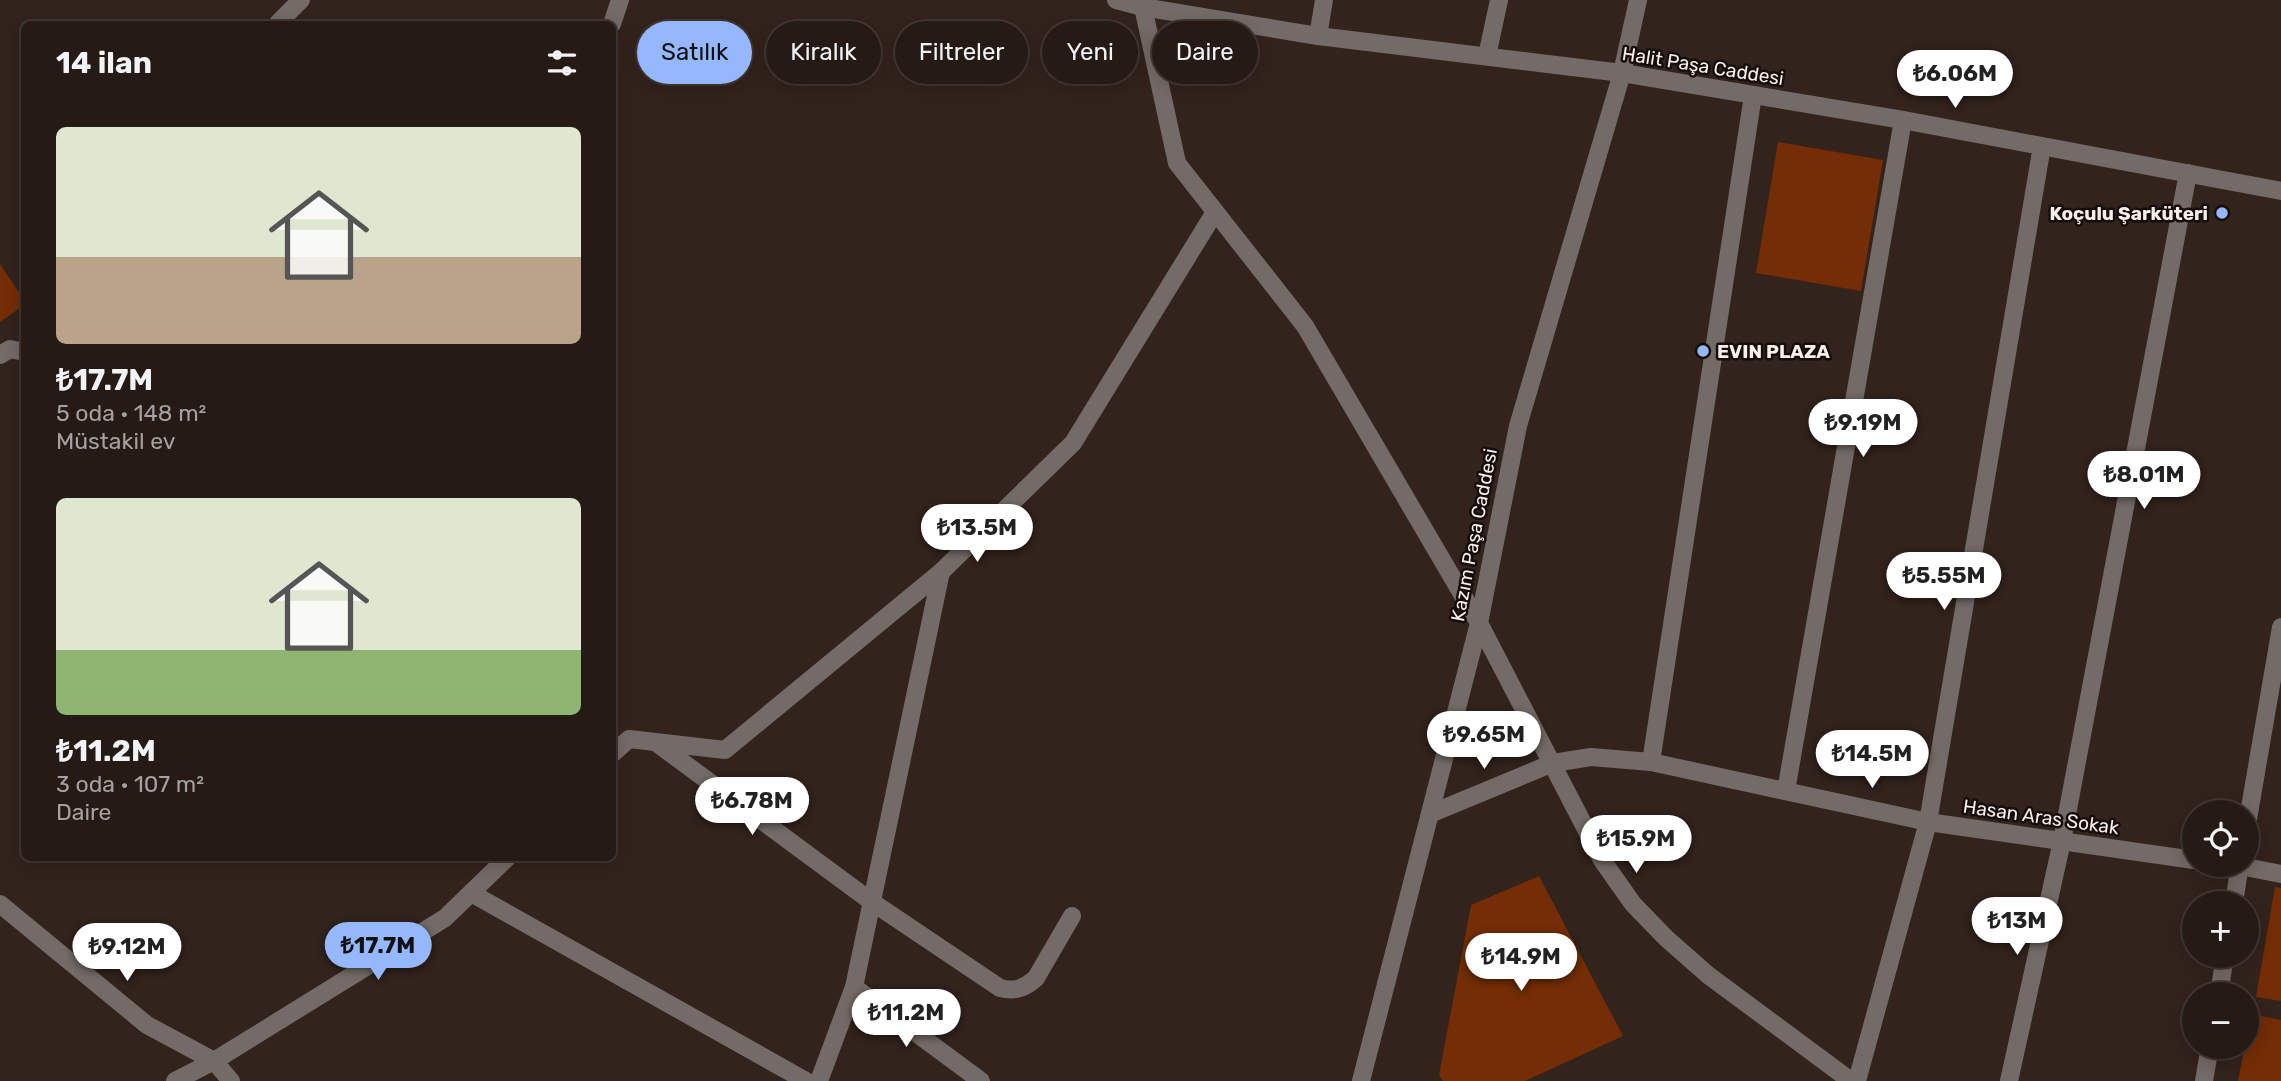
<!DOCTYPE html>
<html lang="tr">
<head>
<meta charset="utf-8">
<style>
  body { margin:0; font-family:Rubik,sans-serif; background:#2e231e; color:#f1f3f6; height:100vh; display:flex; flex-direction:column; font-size:26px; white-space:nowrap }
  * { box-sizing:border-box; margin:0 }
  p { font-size:23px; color:#a4a1a0 }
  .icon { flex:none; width:38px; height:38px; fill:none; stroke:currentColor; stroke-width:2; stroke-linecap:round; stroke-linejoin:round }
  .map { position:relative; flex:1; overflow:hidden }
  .details { position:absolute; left:21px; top:21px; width:595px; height:840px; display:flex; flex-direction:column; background:#261a15; border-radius:10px; box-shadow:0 4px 18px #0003,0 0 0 2px #423834 }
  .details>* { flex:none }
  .banner { position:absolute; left:637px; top:21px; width:665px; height:63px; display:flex; gap:14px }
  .controls { position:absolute; left:2182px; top:800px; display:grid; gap:14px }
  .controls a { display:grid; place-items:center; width:77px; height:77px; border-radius:50%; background:#261a15; box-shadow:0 4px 18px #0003,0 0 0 2px #423834; font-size:35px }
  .price { position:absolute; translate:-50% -60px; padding:0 16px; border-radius:24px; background:#fff; color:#222; font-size:23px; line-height:46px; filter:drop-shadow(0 2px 4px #0008) }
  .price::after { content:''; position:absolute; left:50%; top:42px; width:21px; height:16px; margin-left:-10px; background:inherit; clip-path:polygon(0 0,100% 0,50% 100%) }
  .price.active { background:#95b7fd; color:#111 }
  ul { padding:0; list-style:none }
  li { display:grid; align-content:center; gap:14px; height:371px; padding:0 35px }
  li span { display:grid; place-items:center; height:217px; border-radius:10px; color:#555 }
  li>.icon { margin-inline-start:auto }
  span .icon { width:126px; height:126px; fill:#fffc; stroke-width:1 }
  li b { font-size:30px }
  h2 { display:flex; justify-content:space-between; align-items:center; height:84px; padding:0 35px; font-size:30px }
  .pill { padding:0 24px; border-radius:32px; background:#261a15; box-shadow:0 4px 18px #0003,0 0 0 2px #423834; font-size:24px; line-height:63px }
  .pill.active { background:#95b7fd; color:#111 }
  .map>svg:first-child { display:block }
  .building { fill:#742d05 }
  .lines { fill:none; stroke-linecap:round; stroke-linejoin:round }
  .service { stroke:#736b67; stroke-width:18 }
  .minor { stroke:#736b67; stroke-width:18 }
  .tertiary { stroke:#736b67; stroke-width:18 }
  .poi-dot { fill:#95b7fd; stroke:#150e0b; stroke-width:2.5 }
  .labels { text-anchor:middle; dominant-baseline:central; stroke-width:5; stroke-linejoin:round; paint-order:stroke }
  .street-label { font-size:19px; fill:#f9efea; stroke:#150e0b }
  .poi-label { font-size:19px; font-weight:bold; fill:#f9efea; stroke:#150e0b; text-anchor:end }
</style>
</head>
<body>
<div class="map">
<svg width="2281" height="1081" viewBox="0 0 2281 1081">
  <rect width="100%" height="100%" fill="#32231c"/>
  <!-- building -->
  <g class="building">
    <path d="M1778,142L1883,160L1861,291L1756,273Z"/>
    <path d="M0,264L24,300V305L0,322Z"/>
    <path d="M1539,876L1623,1036L1525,1081H1443L1439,1075L1471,905Z"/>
    <path d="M2275,887L2281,888V1001L2256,997Z"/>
    <path d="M2251,1014L2281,1020V1081H2238L2245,1046H2247Z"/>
  </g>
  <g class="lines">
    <!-- service -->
    <path class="service" d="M872,902L1000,988C1015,992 1025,988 1036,978L1072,916"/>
    <!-- minor -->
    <g class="minor">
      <path d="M1116,0L1143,7L1318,36L1622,73L1903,120L2281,191"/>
      <path d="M1144,0L1143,7L1177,163L1305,326L1479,623L1602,860L1633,904L1666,938L1708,975L1851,1081"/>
      <path d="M277,24L301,0"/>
      <path d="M612,24L620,0"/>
      <path d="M1318,36L1324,0"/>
      <path d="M1487,56L1499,0"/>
      <path d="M0,355L10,349L24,352"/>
      <path d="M658,744L872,902"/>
      <path d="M612,754L629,739L725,750L941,572L1073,443L1215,212"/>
      <path d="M1651,762L1753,95"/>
      <path d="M1786,791L1903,120"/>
      <path d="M1430,814L1553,763L1591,757L1651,762L1928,822L2194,860"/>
      <path d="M2230,864L2281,874"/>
      <path d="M471,893L806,1081"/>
      <path d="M0,904L147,1025L214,1061L231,1081"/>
      <path d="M854,987L981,1081"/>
      <path d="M175,1081L214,1061L445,918L507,858"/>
      <path d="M819,1081L854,987L941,572"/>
      <path d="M1361,1081L1479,623L1518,426L1622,73L1638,0"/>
      <path d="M1857,1081L1928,822L2042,146"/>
      <path d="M2009,1081L2062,841L2188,173"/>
    </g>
    <!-- tertiary -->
    <g class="tertiary">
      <path d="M2247,825L2281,627"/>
      <path d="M2234,903L2240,864"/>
      <path d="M2219,994L2225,956"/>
      <path d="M2204,1081L2210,1046"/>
    </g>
  </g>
  <!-- markers -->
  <g class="poi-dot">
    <circle cx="2222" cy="213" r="7"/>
    <circle cx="1703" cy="351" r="7"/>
  </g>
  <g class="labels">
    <!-- street labels -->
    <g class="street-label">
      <text transform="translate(1703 66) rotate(9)">Halit Paşa Caddesi</text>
      <text transform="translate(1474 535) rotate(-79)">Kazım Paşa Caddesi</text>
      <text transform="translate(2041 817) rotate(8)">Hasan Aras Sokak</text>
    </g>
    <!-- poi labels -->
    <g class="poi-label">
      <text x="2208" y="213">Koçulu Şarküteri</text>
      <text x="1717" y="351" text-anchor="start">EVIN PLAZA</text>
    </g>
  </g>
</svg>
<div class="controls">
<a><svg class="icon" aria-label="locate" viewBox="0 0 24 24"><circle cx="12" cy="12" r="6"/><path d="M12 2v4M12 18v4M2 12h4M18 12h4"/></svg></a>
<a>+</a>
<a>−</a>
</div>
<b class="price" style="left:1955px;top:110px">₺6.06M</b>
<b class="price" style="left:1863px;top:459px">₺9.19M</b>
<b class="price" style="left:2144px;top:511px">₺8.01M</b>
<b class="price" style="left:977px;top:564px">₺13.5M</b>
<b class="price" style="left:1944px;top:612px">₺5.55M</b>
<b class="price" style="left:1484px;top:771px">₺9.65M</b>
<b class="price" style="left:1872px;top:790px">₺14.5M</b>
<b class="price" style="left:752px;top:837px">₺6.78M</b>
<b class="price" style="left:1636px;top:875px">₺15.9M</b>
<b class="price" style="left:2017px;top:957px">₺13M</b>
<b class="price active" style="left:378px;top:982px">₺17.7M</b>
<b class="price" style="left:127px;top:983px">₺9.12M</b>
<b class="price" style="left:1521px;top:993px">₺14.9M</b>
<b class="price" style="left:906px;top:1049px">₺11.2M</b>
<div class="banner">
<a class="pill active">Satılık</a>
<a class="pill">Kiralık</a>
<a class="pill">Filtreler</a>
<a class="pill">Yeni</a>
<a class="pill">Daire</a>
</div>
<section class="details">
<h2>14 ilan<svg class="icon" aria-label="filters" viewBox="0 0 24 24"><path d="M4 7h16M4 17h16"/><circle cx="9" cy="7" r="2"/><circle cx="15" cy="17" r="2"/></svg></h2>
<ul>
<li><span style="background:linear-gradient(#dfe7d0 60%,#b9a48a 0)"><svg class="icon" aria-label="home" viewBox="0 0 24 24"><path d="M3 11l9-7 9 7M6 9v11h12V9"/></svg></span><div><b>₺17.7M</b><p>5 oda · 148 m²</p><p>Müstakil ev</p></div></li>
<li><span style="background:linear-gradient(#dfe7d0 70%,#8fb573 0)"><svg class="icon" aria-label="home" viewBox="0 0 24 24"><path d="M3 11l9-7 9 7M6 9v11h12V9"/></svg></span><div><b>₺11.2M</b><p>3 oda · 107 m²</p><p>Daire</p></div></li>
</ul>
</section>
</div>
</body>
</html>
